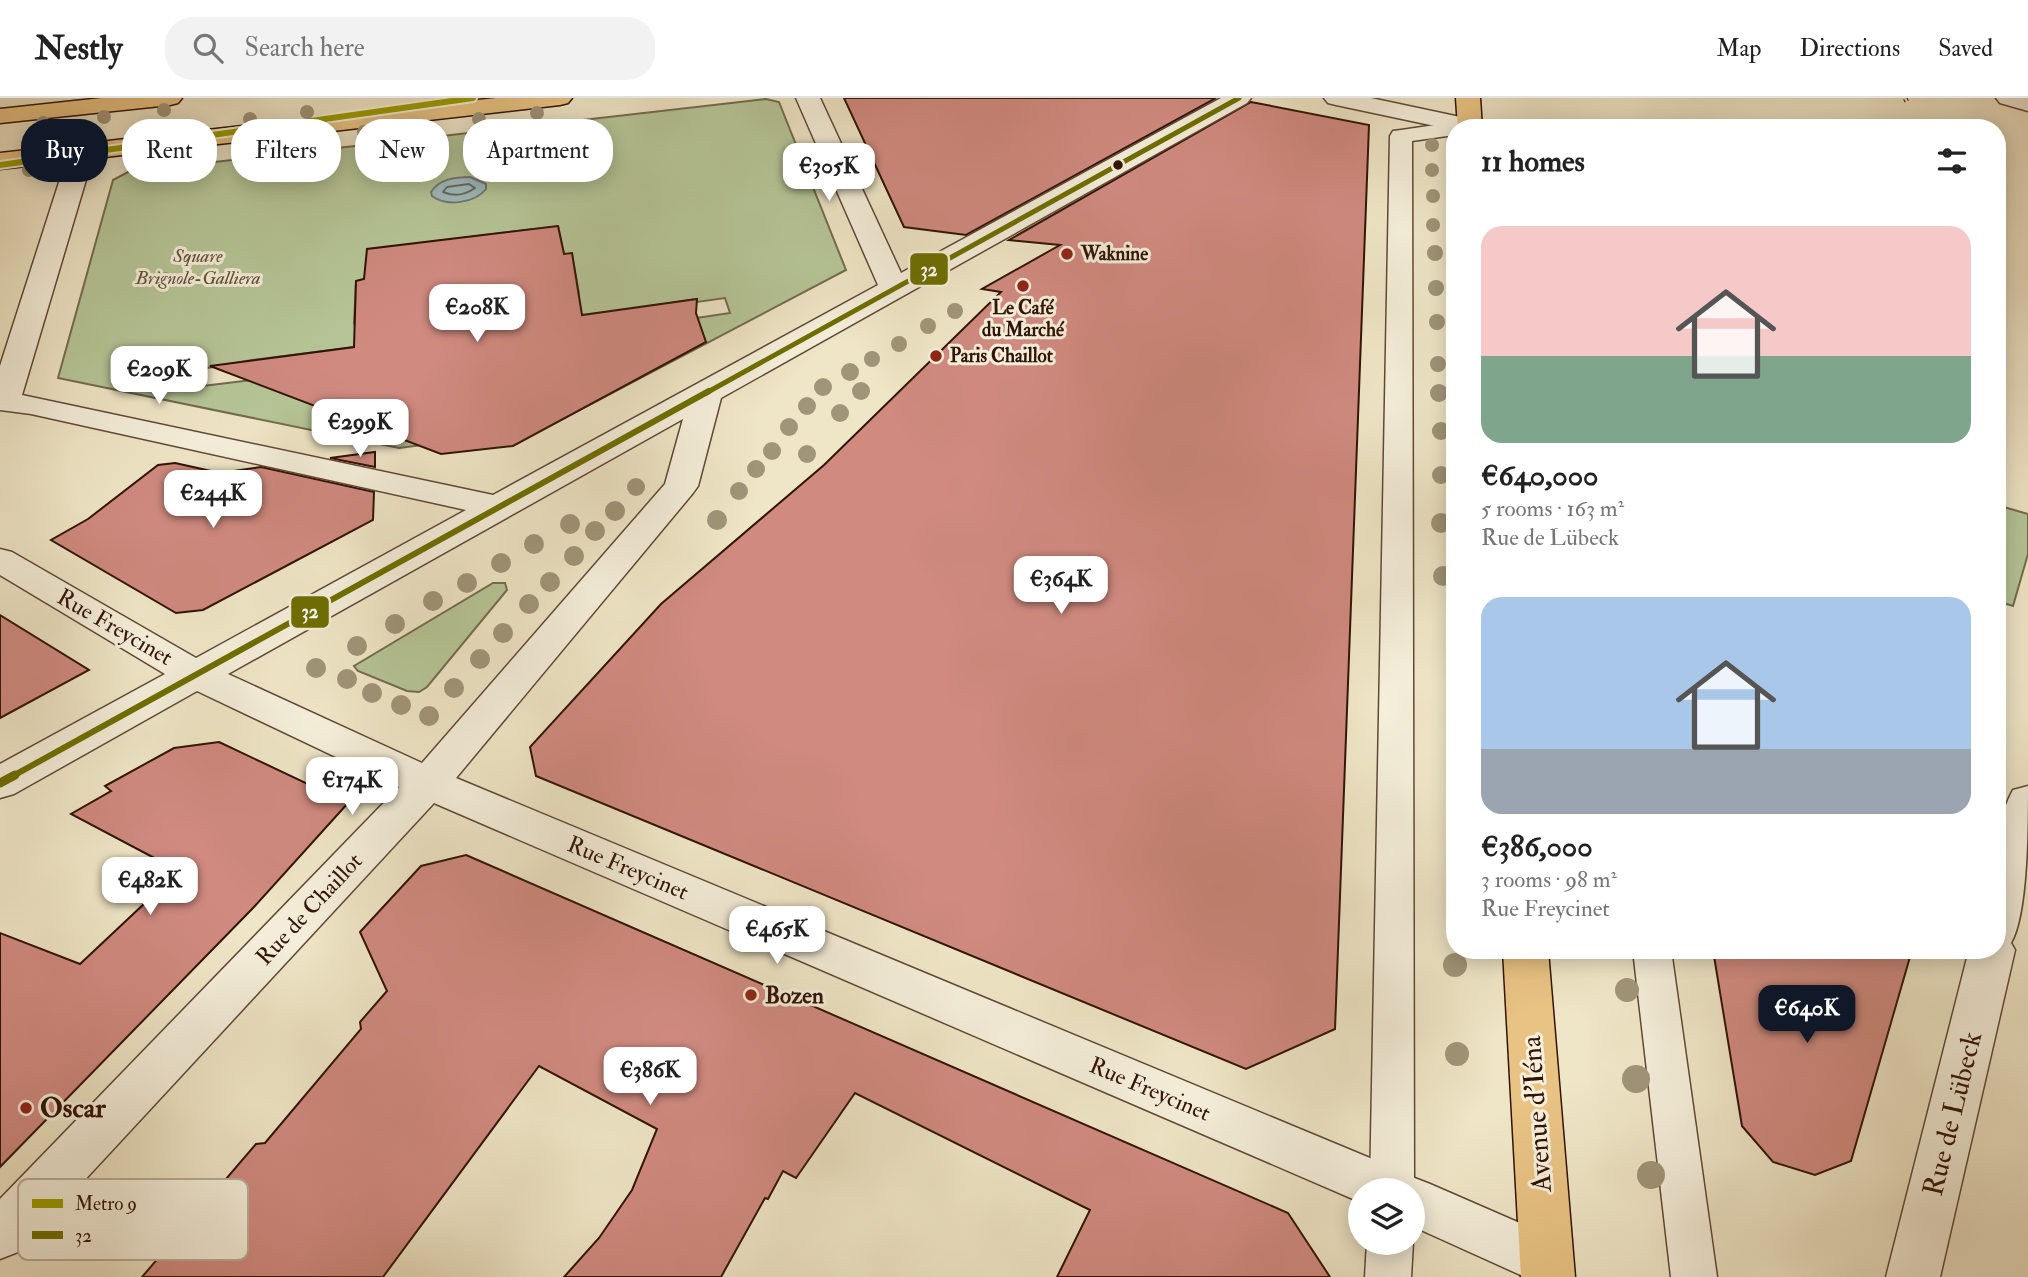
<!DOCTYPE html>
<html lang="en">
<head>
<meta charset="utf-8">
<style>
  body { margin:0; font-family:"IM FELL Double Pica",serif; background:#f2f2f2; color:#222; height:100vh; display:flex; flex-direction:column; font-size:26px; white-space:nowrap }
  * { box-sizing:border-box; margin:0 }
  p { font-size:23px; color:#767676 }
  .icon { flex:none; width:38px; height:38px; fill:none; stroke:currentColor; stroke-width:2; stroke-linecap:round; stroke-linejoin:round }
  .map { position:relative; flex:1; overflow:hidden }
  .panel { position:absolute; left:1446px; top:21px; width:560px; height:840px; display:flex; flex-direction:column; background:#fff; border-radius:28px; box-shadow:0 4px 18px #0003 }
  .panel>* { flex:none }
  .hud { position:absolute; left:21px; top:21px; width:665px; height:63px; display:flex; gap:14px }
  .controls { position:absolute; left:1348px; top:1080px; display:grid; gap:14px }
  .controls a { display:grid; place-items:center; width:77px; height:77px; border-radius:50%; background:#fff; box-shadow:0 4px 18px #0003; font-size:35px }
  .price { position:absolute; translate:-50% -60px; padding:0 16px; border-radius:14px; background:#fff; color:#222; font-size:23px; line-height:46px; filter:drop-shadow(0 2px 4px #0008) }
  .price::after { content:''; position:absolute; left:50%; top:42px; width:21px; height:16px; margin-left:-10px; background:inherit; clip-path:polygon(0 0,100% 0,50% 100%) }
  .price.selected { background:#111827; color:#fff }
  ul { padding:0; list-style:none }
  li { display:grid; align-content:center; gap:14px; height:371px; padding:0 35px }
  li span { display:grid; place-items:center; height:217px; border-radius:21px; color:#555 }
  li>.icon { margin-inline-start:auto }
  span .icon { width:126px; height:126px; fill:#fffc; stroke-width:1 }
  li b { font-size:30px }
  h2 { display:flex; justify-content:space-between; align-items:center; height:84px; padding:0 35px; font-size:30px }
  .chip { padding:0 24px; border-radius:28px; background:#fff; box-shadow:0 4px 18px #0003; font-size:24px; line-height:63px }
  .chip.selected { background:#111827; color:#fff }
  header { display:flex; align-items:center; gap:42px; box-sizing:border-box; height:98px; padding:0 35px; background:#fff; border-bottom:2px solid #e0e0e0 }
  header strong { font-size:33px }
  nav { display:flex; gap:38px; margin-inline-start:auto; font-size:24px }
  .search { width:490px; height:63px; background:#f2f2f2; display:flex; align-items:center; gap:18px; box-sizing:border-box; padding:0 24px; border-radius:28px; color:#767676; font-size:26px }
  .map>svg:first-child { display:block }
  .green { fill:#b6c698; stroke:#746c4f; stroke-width:2 }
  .water { fill:#9fbdc0; stroke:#737976; stroke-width:2 }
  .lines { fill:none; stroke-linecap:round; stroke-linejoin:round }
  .shore { stroke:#686863; stroke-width:2 }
  .building { fill:#d08a80; stroke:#311306; stroke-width:2 }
  .service-casing { stroke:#604836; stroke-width:3 }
  .minor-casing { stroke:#604836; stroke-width:3 }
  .primary-casing { stroke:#311306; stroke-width:3 }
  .path { stroke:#311306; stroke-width:3.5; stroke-dasharray:1 2.5; stroke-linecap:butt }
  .service { fill:#f5efdb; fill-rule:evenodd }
  .minor { fill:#f5efdb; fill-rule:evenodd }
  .primary { fill:#e8c384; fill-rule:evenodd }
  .bus-1-far2-casing { stroke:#f5efdb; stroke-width:9 }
  .bus-1-far1-casing { stroke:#f5efdb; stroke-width:11 }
  .bus-1-casing { stroke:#f5efdb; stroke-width:14 }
  .bus-1-far2 { stroke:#6e6e00; stroke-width:5 }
  .bus-1-far1 { stroke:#6e6e00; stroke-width:6 }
  .bus-1 { stroke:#6e6e00; stroke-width:9 }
  .metro-1-casing { stroke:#f5efdb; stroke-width:10 }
  .metro-1 { stroke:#9b9b01; stroke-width:6 }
  .tree { fill:#a09579 }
  .bus-dot { fill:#311306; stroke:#f5efdb; stroke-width:2.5 }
  .poi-dot { fill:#8f2418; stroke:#f5efdb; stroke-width:2.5 }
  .labels { text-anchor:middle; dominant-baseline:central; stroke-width:6; stroke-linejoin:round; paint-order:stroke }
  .far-poi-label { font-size:19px; font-weight:bold; fill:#311306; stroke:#f5efdb; text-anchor:start }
  .far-park-label { font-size:19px; font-style:italic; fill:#605239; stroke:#f5efdb }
  .street-label { font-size:23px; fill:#311306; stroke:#f5efdb }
  .poi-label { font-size:23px; font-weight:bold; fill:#311306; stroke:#f5efdb; text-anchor:start }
  .near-poi-label { font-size:28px; font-weight:bold; fill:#311306; stroke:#f5efdb; text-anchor:start }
  .near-street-label { font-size:28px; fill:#311306; stroke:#f5efdb }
  .key { fill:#f5efdb; stroke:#baad9b; stroke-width:2 }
  .key-label { font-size:19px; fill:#311306 }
  .line-badge { stroke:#f5efdb; stroke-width:2.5 }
  .badge-label { font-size:19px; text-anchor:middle; font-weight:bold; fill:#fff }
</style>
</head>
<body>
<header>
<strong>Nestly</strong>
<div class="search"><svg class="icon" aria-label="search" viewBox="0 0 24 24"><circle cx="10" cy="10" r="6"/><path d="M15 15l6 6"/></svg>Search here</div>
<nav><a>Map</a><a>Directions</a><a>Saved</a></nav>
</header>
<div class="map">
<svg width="2028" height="1179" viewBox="0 0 2028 1179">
  <rect width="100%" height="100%" fill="#efe6c7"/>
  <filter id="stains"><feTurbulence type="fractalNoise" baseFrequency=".00286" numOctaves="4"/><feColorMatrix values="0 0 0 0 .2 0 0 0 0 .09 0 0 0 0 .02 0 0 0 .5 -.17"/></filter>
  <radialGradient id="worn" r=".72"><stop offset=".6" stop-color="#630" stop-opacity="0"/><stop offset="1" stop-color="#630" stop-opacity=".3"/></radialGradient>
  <!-- green -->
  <g class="green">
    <path d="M766,1L779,4L846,172L549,328L683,222L730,215L725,200L697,204L696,201L573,220L579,196L572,156H564L558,128L372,151L364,181L356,183L354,225L363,248L252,262L196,272L194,289L260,281L430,346L399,350L58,280L113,82L128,74Z"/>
    <path d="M1997,407L2028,416V456L2013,508L1997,503Z"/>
    <path d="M493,485H505L507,492L427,589L419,594L407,593L358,573L354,568Z"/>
  </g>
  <!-- water -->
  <path class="water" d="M470,79L486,86V91C475,105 447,109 432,98L431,94C439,81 455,79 470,79Z"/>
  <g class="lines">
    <!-- shore -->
    <path class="shore" d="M469,86L475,90C465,97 454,99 443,94L447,89Z"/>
  </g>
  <!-- building -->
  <g class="building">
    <path d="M844,0H1216L966,137L904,129Z"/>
    <path d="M1251,4L1369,27L1335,931L1246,971L536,678L530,649L661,506L824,367L1001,194L982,191L1060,147L1009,142Z"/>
    <path d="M558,128L564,156L572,155L582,217L697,201L696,215L706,244L513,348L441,356L210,268L354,249L356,183L364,181L367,151Z"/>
    <path d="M375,354V369L330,360Z"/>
    <path d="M175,365L220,375L261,369L374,394L373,422L203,512L176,515L51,442L88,421L158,367Z"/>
    <path d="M0,517L89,572L0,620Z"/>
    <path d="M219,644L348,705L253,810L0,1069V835L80,866L179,773L71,716L111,693L105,688L174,650Z"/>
    <path d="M466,757L1288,1115L1330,1179H1057L1090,1112L855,995L796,1080L783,1073L768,1101L765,1100L721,1179H564L599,1140L632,1092L657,1031L539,968L383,1179H142L256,1046L265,1045L361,931L360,924L387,893L360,834L421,768Z"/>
    <path d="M1713,852H1912L1851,1063L1815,1077L1773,1064L1742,1028Z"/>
  </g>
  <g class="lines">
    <!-- service casing -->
    <g class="service-casing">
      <g id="service">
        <path d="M1470,22L1484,25L1486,30H1454V37L1412,43L1414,1092L1412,1096V1092H1370L1390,38L1393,33L1401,32Z"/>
        <path d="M1633,852H1671L1717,1179H1671Z"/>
        <path d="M1412,1143L1413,1144L1411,1179H1365L1367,1144Z"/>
      </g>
    </g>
    <!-- minor casing -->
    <g class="minor-casing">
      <g id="minor">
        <path d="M796,0H820L901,175L1221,0H1251L1247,5L721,300L698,388L693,395L456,680L1406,1075L1408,1081L1412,1079L1430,1086L1566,1145L1573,1163L1566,1179H1525L1412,1128V1092H1360V1104L434,705L18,1154L0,1161V1101L399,689L197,593L14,696L0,700V666L165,576L0,477V451L12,454L196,560L466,412L31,316L0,312V268L62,75L76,48L85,45L94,48L98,53L88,75L22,297L493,397L878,187ZM683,321L665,386L422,665L228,576Z"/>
        <path d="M1324,0H1371L1479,23L1482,28L1454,30V32L1336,7L1328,5Z"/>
        <path d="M1996,0H2028V13L2000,5Z"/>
        <path d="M2028,688C2028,726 2028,817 2011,845L2015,852L1940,1179H1886L1969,852H1997C1997,801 1987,739 2013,692Z"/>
      </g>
    </g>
    <!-- primary casing -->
    <g class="primary-casing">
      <g id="primary">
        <path d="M102,0H182L178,5L170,7L0,25V11Z"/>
        <path d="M496,0H572L568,5L560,7L0,71V55Z"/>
        <path d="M1456,0H1480L1482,30H1458Z"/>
        <path d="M1503,852H1548L1575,1179H1521Z"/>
      </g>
    </g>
    <!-- path -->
    <path class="path" d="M1904,3L1910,0"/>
    <!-- service -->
    <use href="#service" class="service"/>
    <!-- minor -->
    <use href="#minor" class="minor"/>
    <!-- primary -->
    <use href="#primary" class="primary"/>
    <!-- bus-1-far2 casing -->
    <g class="bus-1-far2-casing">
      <path id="bus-1-far2" d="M706,295L1239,0"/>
    </g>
    <!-- bus-1-far1 casing -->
    <g class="bus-1-far1-casing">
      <path id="bus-1-far1" d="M11,679L709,293"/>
    </g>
    <!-- bus-1 casing -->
    <g class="bus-1-casing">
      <path id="bus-1" d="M0,685L15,677"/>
    </g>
    <!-- bus-1-far2 -->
    <use href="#bus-1-far2" class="bus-1-far2"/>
    <!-- bus-1-far1 -->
    <use href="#bus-1-far1" class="bus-1-far1"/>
    <!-- bus-1 -->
    <use href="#bus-1" class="bus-1"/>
    <!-- metro-1 casing -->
    <g class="metro-1-casing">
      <path id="metro-1" d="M0,67L473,0"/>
    </g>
    <!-- metro-1 -->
    <use href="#metro-1" class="metro-1"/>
  </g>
  <!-- trees -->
  <g class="tree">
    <circle cx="164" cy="12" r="7"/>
    <circle cx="307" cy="14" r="7"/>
    <circle cx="537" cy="15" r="7"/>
    <circle cx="104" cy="19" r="7"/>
    <circle cx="250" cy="21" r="7"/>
    <circle cx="479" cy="21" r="7"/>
    <circle cx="43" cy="25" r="7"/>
    <circle cx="187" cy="28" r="7"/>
    <circle cx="422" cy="28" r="7"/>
    <circle cx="364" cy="34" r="7"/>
    <circle cx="305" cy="41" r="7"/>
    <circle cx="1432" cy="47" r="7"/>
    <circle cx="246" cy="48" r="7"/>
    <circle cx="199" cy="53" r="7"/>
    <circle cx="151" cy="58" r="7"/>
    <circle cx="29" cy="72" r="7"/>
    <circle cx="1432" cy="72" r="7"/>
    <circle cx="1433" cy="98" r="7"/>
    <circle cx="1433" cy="127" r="7"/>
    <circle cx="1435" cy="155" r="8"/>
    <circle cx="165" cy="182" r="8"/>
    <circle cx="1436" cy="190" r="8"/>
    <circle cx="955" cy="213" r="8"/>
    <circle cx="1437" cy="224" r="8"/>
    <circle cx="928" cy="228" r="8"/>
    <circle cx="899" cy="246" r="8"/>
    <circle cx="872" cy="261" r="8"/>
    <circle cx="1438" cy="266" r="8"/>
    <circle cx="850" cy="274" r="9"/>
    <circle cx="823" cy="289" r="9"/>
    <circle cx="861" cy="293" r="9"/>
    <circle cx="1439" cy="295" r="9"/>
    <circle cx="807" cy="308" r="9"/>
    <circle cx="840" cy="315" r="9"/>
    <circle cx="789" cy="329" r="9"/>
    <circle cx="1441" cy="333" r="9"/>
    <circle cx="772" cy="353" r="9"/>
    <circle cx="807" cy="356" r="9"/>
    <circle cx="756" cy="371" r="9"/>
    <circle cx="1441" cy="377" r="9"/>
    <circle cx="636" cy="389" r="9"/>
    <circle cx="739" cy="393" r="9"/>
    <circle cx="615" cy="413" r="10"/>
    <circle cx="717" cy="422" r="10"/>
    <circle cx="1441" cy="425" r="10"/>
    <circle cx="570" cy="426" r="10"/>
    <circle cx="595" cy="433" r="10"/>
    <circle cx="534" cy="446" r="10"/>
    <circle cx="574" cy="458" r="10"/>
    <circle cx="501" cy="465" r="10"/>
    <circle cx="1443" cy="478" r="10"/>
    <circle cx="550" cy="484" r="10"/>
    <circle cx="467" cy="485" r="10"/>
    <circle cx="433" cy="503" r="10"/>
    <circle cx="529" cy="506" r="10"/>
    <circle cx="395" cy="526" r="10"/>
    <circle cx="503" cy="535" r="10"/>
    <circle cx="357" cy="548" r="10"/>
    <circle cx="480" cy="561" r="10"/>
    <circle cx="316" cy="570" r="10"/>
    <circle cx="347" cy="581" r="10"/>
    <circle cx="454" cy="590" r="10"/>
    <circle cx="372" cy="595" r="10"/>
    <circle cx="401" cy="607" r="10"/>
    <circle cx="429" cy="618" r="10"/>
    <circle cx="1455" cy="867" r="12"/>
    <circle cx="1627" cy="892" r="12"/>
    <circle cx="1457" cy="956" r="12"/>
    <circle cx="1636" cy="981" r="14"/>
    <circle cx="1651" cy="1077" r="14"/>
  </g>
  <!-- markers -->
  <circle class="bus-dot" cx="1118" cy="67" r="6"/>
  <g class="poi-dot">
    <circle cx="1067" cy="156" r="7"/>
    <circle cx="1023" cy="188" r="7"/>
    <circle cx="936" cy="258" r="7"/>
    <circle cx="751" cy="897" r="7"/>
    <circle cx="26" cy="1010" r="7"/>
  </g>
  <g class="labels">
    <!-- far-poi labels -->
    <g class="far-poi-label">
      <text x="1081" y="156">Waknine</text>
      <text x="1023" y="210" text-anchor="middle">Le Café<tspan x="1023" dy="22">du Marché</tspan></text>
      <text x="950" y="258">Paris Chaillot</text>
    </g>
    <!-- far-park labels -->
    <g class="far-park-label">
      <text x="198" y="158">Square<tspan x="198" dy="22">Brignole-Galliera</tspan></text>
    </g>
    <!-- street labels -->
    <g class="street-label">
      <text transform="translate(115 529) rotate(30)">Rue Freycinet</text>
      <text transform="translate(628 770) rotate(23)">Rue Freycinet</text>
      <text transform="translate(309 811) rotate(-47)">Rue de Chaillot</text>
      <text transform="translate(1150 991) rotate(23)">Rue Freycinet</text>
    </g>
    <!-- poi labels -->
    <g class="poi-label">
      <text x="765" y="897">Bozen</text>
    </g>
    <!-- near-poi labels -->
    <g class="near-poi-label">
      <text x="40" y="1010">Oscar</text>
    </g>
    <!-- near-street labels -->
    <g class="near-street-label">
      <text transform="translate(1537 1016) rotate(-94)">Avenue d'Iéna</text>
      <text transform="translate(1953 1016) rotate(-76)">Rue de Lübeck</text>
    </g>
  </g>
  <!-- legend -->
  <rect x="18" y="1081" width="230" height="81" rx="10" class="key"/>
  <rect x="32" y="1101" width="31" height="9" fill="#9b9b01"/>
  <rect x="32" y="1133" width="31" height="8" fill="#6e6e00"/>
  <g class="key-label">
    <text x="75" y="1112">Metro 9</text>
    <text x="75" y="1144">32</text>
  </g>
  <g class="line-badge">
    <rect x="909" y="154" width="40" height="34" rx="7" fill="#6e6e00"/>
    <rect x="290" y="497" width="40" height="34" rx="7" fill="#6e6e00"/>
  </g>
  <g class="badge-label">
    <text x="929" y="178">32</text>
    <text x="310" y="520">32</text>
  </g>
  <rect width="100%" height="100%" filter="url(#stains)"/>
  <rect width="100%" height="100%" fill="url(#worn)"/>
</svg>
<div class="controls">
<a><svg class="icon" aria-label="layers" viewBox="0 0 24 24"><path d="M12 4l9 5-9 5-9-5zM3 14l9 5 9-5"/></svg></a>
</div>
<b class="price" style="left:829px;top:105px">€305K</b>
<b class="price" style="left:477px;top:246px">€208K</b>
<b class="price" style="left:159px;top:308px">€209K</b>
<b class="price" style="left:360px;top:361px">€299K</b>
<b class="price" style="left:213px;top:432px">€244K</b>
<b class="price" style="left:1061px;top:518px">€364K</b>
<b class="price" style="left:352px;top:719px">€174K</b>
<b class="price" style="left:150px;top:819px">€482K</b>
<b class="price" style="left:777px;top:868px">€465K</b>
<b class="price selected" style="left:1807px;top:947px">€640K</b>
<b class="price" style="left:650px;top:1009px">€386K</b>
<div class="hud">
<a class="chip selected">Buy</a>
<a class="chip">Rent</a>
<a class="chip">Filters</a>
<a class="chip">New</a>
<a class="chip">Apartment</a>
</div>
<section class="panel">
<h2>11 homes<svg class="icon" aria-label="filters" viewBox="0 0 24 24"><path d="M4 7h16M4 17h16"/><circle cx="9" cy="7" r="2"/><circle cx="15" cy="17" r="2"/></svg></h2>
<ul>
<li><span style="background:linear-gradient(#f6c9c9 60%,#7fa58c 0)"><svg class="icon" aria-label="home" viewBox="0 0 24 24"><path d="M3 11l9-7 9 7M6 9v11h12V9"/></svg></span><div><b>€640,000</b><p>5 rooms · 163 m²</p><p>Rue de Lübeck</p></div></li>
<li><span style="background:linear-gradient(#a9c7e8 70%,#9aa5b1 0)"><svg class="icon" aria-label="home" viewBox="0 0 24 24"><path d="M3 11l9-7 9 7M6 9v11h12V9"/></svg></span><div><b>€386,000</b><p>3 rooms · 98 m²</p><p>Rue Freycinet</p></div></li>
</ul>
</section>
</div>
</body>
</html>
